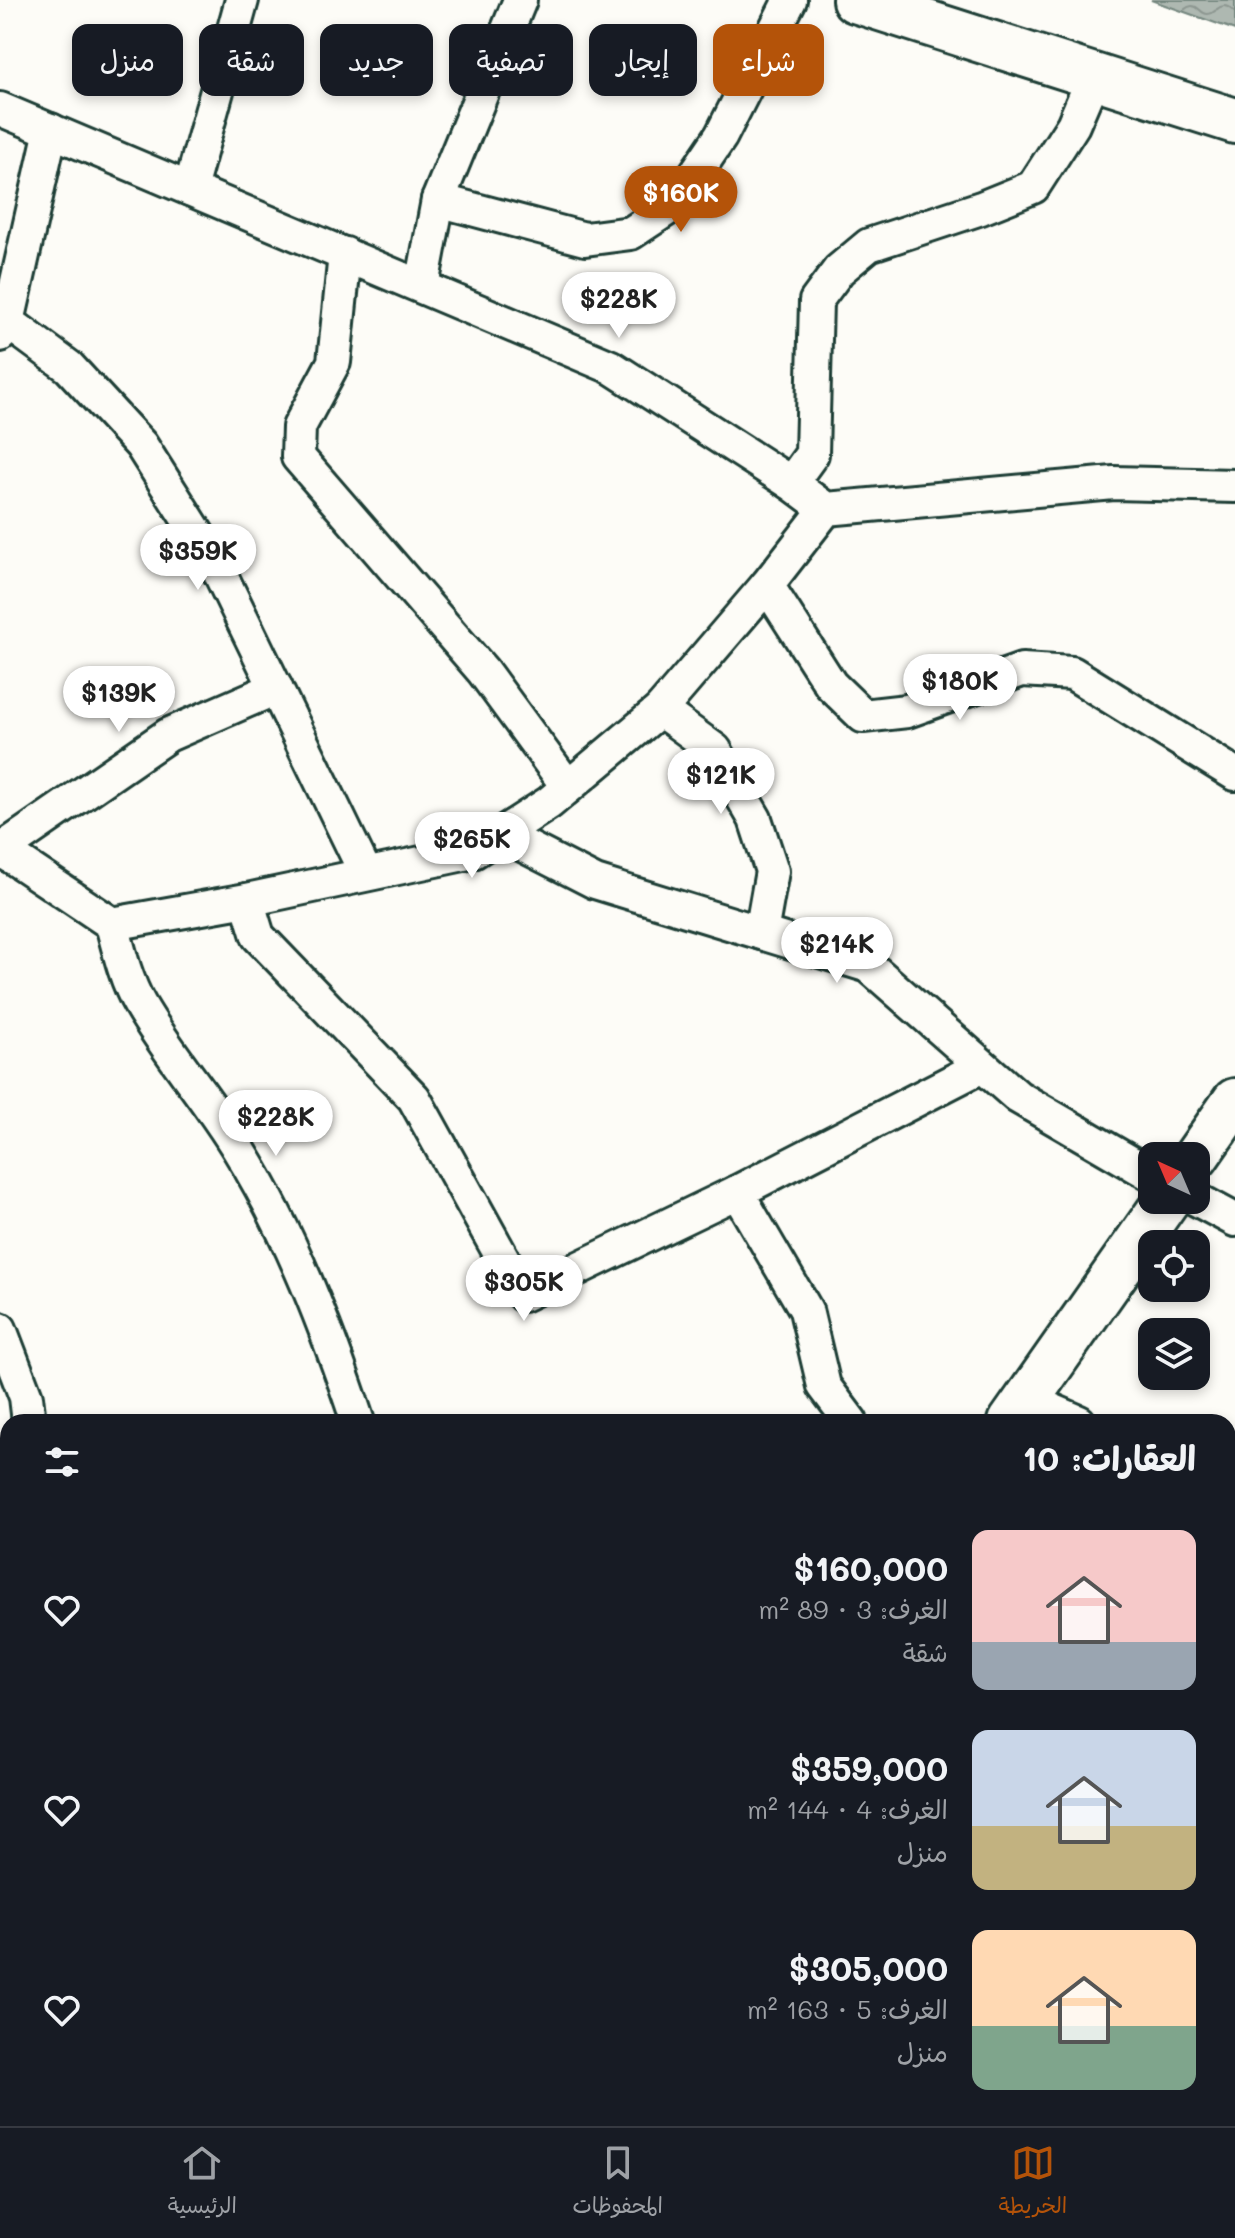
<!DOCTYPE html>
<html lang="ar">
<head>
<meta charset="utf-8">
<style>
  body { margin:0; font-family:Mali,"Playpen Sans Arabic",sans-serif; background:#20242c; color:#f1f3f6; direction:rtl; height:100vh; display:flex; flex-direction:column; font-size:30px; white-space:nowrap }
  * { box-sizing:border-box; margin:0 }
  p { font-size:26px; color:#9ea1a6 }
  .icon { flex:none; width:44px; height:44px; fill:none; stroke:currentColor; stroke-width:2; stroke-linecap:round; stroke-linejoin:round }
  .map { position:relative; flex:1; overflow:hidden; direction:ltr }
  .drawer { position:absolute; left:0px; top:1414px; width:1236px; height:712px; display:flex; flex-direction:column; background:#171b24; border-radius:24px 24px 0 0; box-shadow:0 4px 12px #0003; direction:rtl }
  .drawer>* { flex:none }
  .hud { position:absolute; left:24px; top:24px; width:800px; height:72px; direction:rtl; display:flex; gap:16px }
  .needle { width:52px; rotate:316deg }
  .buttons { position:absolute; left:1138px; top:1142px; display:grid; gap:16px }
  .buttons a { display:grid; place-items:center; width:72px; height:72px; border-radius:16px; background:#171b24; box-shadow:0 4px 12px #0003; font-size:40px }
  .price { position:absolute; translate:-50% -68px; padding:0 18px; border-radius:28px; background:#fff; color:#222; font-size:26px; line-height:52px; filter:drop-shadow(0 2px 4px #0008) }
  .price::after { content:''; position:absolute; left:50%; top:48px; width:24px; height:18px; margin-left:-12px; background:inherit; clip-path:polygon(0 0,100% 0,50% 100%) }
  .price.selected { background:#b45309; color:#fff }
  ul { padding:0; list-style:none }
  li { display:flex; align-items:center; gap:24px; height:200px; padding:0 40px }
  li span { display:grid; place-items:center; flex:none; width:224px; height:160px; border-radius:16px; color:#555 }
  li>.icon { margin-inline-start:auto }
  span .icon { width:96px; height:96px; fill:#fffc; stroke-width:1 }
  li b { font-size:34px }
  h2 { display:flex; justify-content:space-between; align-items:center; height:96px; padding:0 40px; font-size:34px }
  .pill { padding:0 28px; border-radius:16px; background:#171b24; box-shadow:0 4px 12px #0003; font-size:28px; line-height:72px }
  .pill.selected { background:#b45309; color:#fff }
  .tabs { display:flex; justify-content:space-around; align-items:center; height:112px; border-top:2px solid #363941; background:#171b24; font-size:22px; color:#9ea1a6 }
  .tabs a { display:grid; justify-items:center; gap:4px }
  .tabs .selected { color:#b45309 }
  .map>svg:first-child { display:block }
  .water { fill:url(#water-waves); stroke:#75877f; stroke-width:2 }
  .lines { fill:none; stroke-linecap:round; stroke-linejoin:round }
  .street-casing { stroke:#1f3d34; stroke-width:38 }
  .secondary-casing { stroke:#1f3d34; stroke-width:50 }
  .street { stroke:#fdfcf7; stroke-width:32 }
  .secondary { stroke:#fdfcf7; stroke-width:44 }
</style>
</head>
<body>
<div class="map">
<svg width="1235" height="2126" viewBox="0 0 1235 2126">
  <defs>
    <pattern id="water-waves" width="16" height="10" patternUnits="userSpaceOnUse" patternTransform="scale(2)"><rect width="16" height="10" fill="#aeb8b1"/><path d="M0 5q4-4 8 0t8 0" fill="none" stroke="#8d9791"/></pattern>
  </defs>
  <rect width="100%" height="100%" fill="#fdfcf7"/>
  <filter id="ink" filterUnits="userSpaceOnUse"><feTurbulence type="fractalNoise" baseFrequency=".0125" numOctaves="2"/><feDisplacementMap in="SourceGraphic" scale="16" xChannelSelector="R" yChannelSelector="G"/><feConvolveMatrix kernelMatrix="1 2 1 2 8 2 1 2 1" color-interpolation-filters="sRGB"/></filter>
  <g filter="url(#ink)">
    <!-- water -->
    <path class="water" d="M1151,0H1235V30Z"/>
    <g class="lines">
      <!-- street casing -->
      <g class="street-casing">
        <g id="street">
          <path d="M0,109L611,367L791,483L826,509L1114,483L1235,486"/>
          <path d="M190,189L242,0"/>
          <path d="M438,200L585,239L631,233L675,204L721,136L790,0"/>
          <path d="M345,254L334,362L299,427L298,457L483,671L568,787"/>
          <path d="M422,286L438,200L520,0"/>
          <path d="M8,322L69,367L141,445L212,557L366,874"/>
          <path d="M0,335L8,322L51,130"/>
          <path d="M791,483L812,454L816,301L839,270L869,245L981,208L1033,187L1073,125L1094,76"/>
          <path d="M767,585L831,685L863,716L907,711L1022,670L1072,673L1235,774"/>
          <path d="M660,710L715,750L755,819L772,871L761,933"/>
          <path d="M501,834L595,882L869,966L1018,1097L1152,1175"/>
          <path d="M0,849L112,924L247,900L473,852L549,803L660,710L767,585L826,509"/>
          <path d="M1,850L168,735L276,688"/>
          <path d="M247,900L258,936L414,1098L523,1295L737,1192L982,1066"/>
          <path d="M112,924C119,951 126,981 140,1005C169,1055 209,1100 239,1150C291,1234 327,1329 358,1422"/>
          <path d="M737,1192L806,1310L824,1386L851,1422"/>
          <path d="M1196,1199L1235,1220"/>
          <path d="M0,1329L26,1397L29,1422"/>
          <path d="M1026,1399L1079,1422"/>
          <path d="M1228,1473L1235,1475"/>
          <path d="M1228,1656H1235"/>
          <path d="M0,1666H8"/>
          <path d="M0,2044L8,2076"/>
          <path d="M19,2118L21,2126"/>
          <path d="M1007,2118L1017,2126"/>
          <path d="M1080,2126V2118"/>
        </g>
      </g>
      <!-- secondary casing -->
      <g class="secondary-casing">
        <g id="secondary">
          <path d="M855,0L1235,121"/>
          <path d="M1196,1157L1235,1101"/>
          <path d="M1011,1422L1167,1200"/>
          <path d="M411,2126L419,2118"/>
        </g>
      </g>
      <!-- street -->
      <use href="#street" class="street"/>
      <!-- secondary -->
      <use href="#secondary" class="secondary"/>
    </g>
  </g>
</svg>
<div class="buttons">
<a><svg class="needle" viewBox="-14 -14 28 28"><path d="M0-13l5 13h-10z" fill="#e53935"/><path d="M0 13l5-13h-10z" fill="#9ea1a6"/></svg></a>
<a><svg class="icon" aria-label="locate" viewBox="0 0 24 24"><circle cx="12" cy="12" r="6"/><path d="M12 2v4M12 18v4M2 12h4M18 12h4"/></svg></a>
<a><svg class="icon" aria-label="layers" viewBox="0 0 24 24"><path d="M12 4l9 5-9 5-9-5zM3 14l9 5 9-5"/></svg></a>
</div>
<b class="price selected" style="left:681px;top:234px">$160K</b>
<b class="price" style="left:619px;top:340px">$228K</b>
<b class="price" style="left:198px;top:592px">$359K</b>
<b class="price" style="left:960px;top:722px">$180K</b>
<b class="price" style="left:119px;top:734px">$139K</b>
<b class="price" style="left:721px;top:816px">$121K</b>
<b class="price" style="left:472px;top:880px">$265K</b>
<b class="price" style="left:837px;top:985px">$214K</b>
<b class="price" style="left:276px;top:1158px">$228K</b>
<b class="price" style="left:524px;top:1323px">$305K</b>
<div class="hud">
<a class="pill selected">شراء</a>
<a class="pill">إيجار</a>
<a class="pill">تصفية</a>
<a class="pill">جديد</a>
<a class="pill">شقة</a>
<a class="pill">منزل</a>
</div>
<section class="drawer">
<h2>العقارات: 10<svg class="icon" aria-label="filters" viewBox="0 0 24 24"><path d="M4 7h16M4 17h16"/><circle cx="9" cy="7" r="2"/><circle cx="15" cy="17" r="2"/></svg></h2>
<ul>
<li><span style="background:linear-gradient(#f6c9c9 70%,#9aa5b1 0)"><svg class="icon" aria-label="home" viewBox="0 0 24 24"><path d="M3 11l9-7 9 7M6 9v11h12V9"/></svg></span><div><b>$160,000</b><p>الغرف: 3 · 89 m²</p><p>شقة</p></div><svg class="icon" aria-label="heart" viewBox="0 0 24 24"><path d="M12 20l-8-8c-3-5 5-10 8-4 3-6 11-1 8 4z"/></svg></li>
<li><span style="background:linear-gradient(#c9d6e8 60%,#c2b280 0)"><svg class="icon" aria-label="home" viewBox="0 0 24 24"><path d="M3 11l9-7 9 7M6 9v11h12V9"/></svg></span><div><b>$359,000</b><p>الغرف: 4 · 144 m²</p><p>منزل</p></div><svg class="icon" aria-label="heart" viewBox="0 0 24 24"><path d="M12 20l-8-8c-3-5 5-10 8-4 3-6 11-1 8 4z"/></svg></li>
<li><span style="background:linear-gradient(#ffd9b3 60%,#7fa58c 0)"><svg class="icon" aria-label="home" viewBox="0 0 24 24"><path d="M3 11l9-7 9 7M6 9v11h12V9"/></svg></span><div><b>$305,000</b><p>الغرف: 5 · 163 m²</p><p>منزل</p></div><svg class="icon" aria-label="heart" viewBox="0 0 24 24"><path d="M12 20l-8-8c-3-5 5-10 8-4 3-6 11-1 8 4z"/></svg></li>
</ul>
</section>
</div>
<nav class="tabs">
<a class="selected"><svg class="icon" aria-label="map" viewBox="0 0 24 24"><path d="M3 6l6-2 6 2 6-2v14l-6 2-6-2-6 2zM9 4v14M15 6v14"/></svg>الخريطة</a>
<a><svg class="icon" aria-label="saved" viewBox="0 0 24 24"><path d="M7 4h10v16l-5-4-5 4z"/></svg>المحفوظات</a>
<a><svg class="icon" aria-label="home" viewBox="0 0 24 24"><path d="M3 11l9-7 9 7M6 9v11h12V9"/></svg>الرئيسية</a>
</nav>
</body>
</html>
